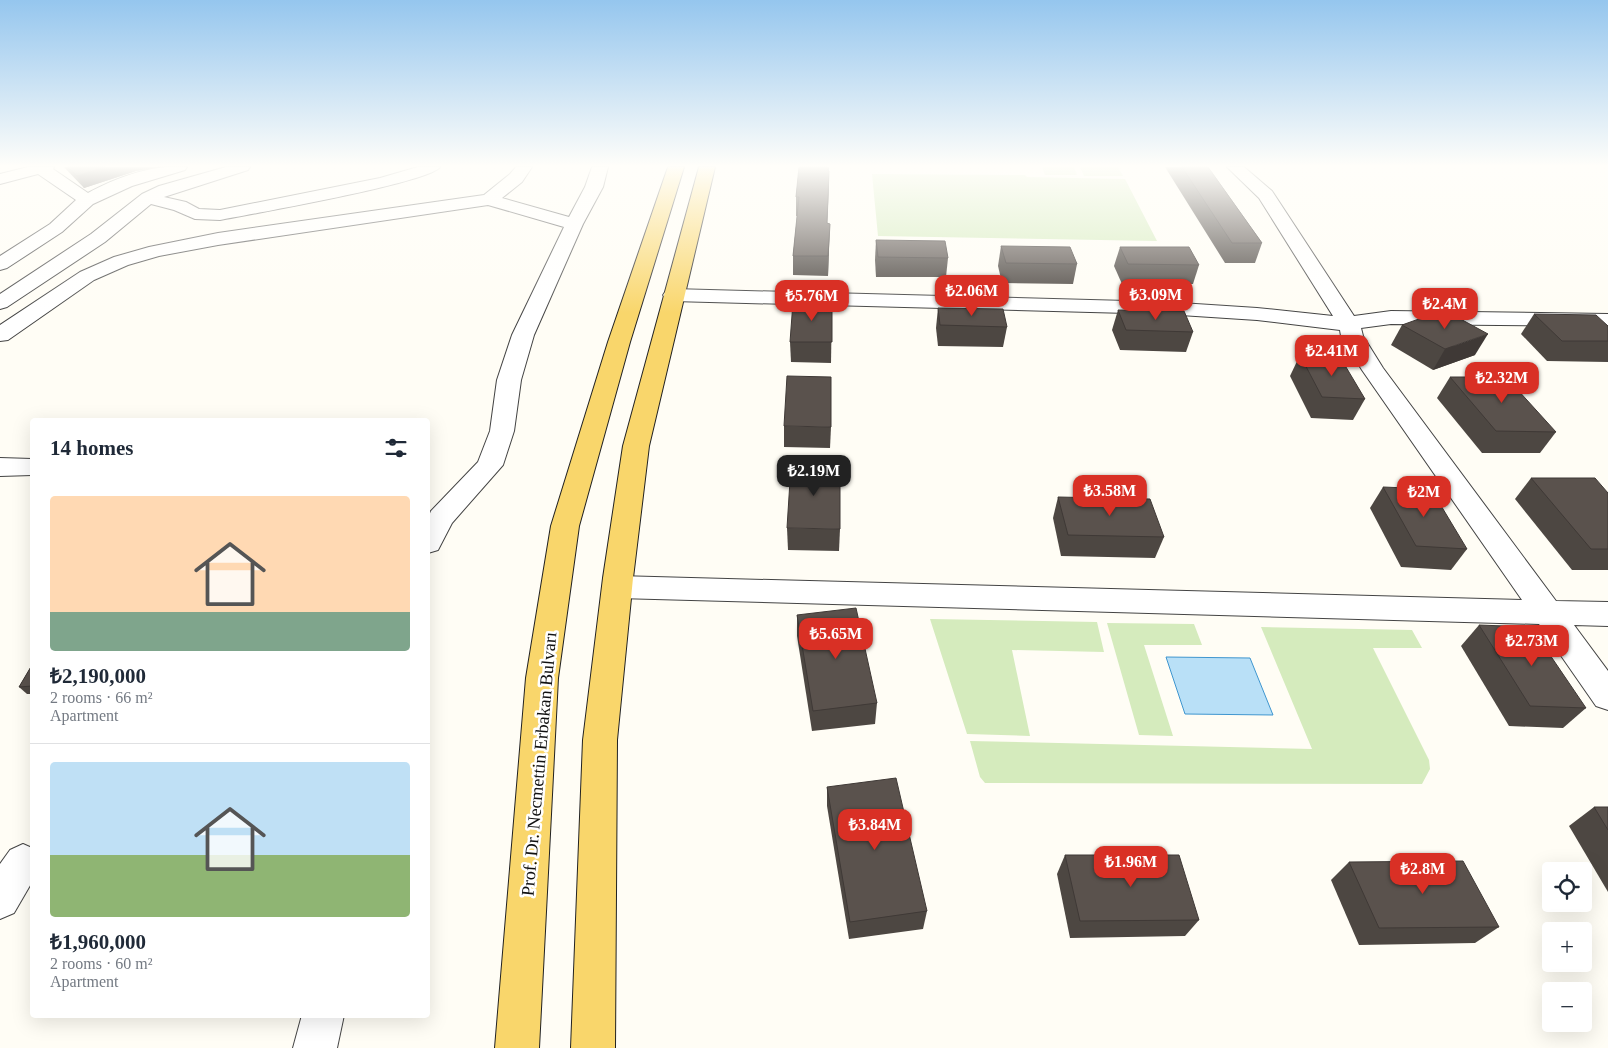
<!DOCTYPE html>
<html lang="en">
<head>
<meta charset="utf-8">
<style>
  body { margin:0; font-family:"Times New Roman",serif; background:#f6f6f7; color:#1f2937; height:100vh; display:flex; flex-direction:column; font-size:19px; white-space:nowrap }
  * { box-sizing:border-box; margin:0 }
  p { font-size:16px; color:#747a83 }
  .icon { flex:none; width:28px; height:28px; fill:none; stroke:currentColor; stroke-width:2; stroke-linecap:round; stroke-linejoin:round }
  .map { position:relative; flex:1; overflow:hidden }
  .drawer { position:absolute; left:30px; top:418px; width:400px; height:600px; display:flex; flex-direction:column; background:#fff; border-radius:5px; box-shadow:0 5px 20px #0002 }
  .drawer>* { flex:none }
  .controls { position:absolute; left:1542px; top:862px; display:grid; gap:10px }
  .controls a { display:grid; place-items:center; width:50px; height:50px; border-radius:5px; background:#fff; box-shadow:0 5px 20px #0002; font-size:25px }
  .price { position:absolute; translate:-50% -42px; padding:0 11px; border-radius:10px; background:#d93025; color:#fff; font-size:16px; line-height:32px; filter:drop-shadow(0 1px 2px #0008) }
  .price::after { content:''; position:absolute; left:50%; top:30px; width:15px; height:11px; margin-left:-8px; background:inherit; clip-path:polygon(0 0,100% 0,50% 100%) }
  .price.current { background:#222; color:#fff }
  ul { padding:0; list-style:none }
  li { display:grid; align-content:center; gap:10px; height:265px; padding:0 20px }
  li+li { border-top:1px solid #e0e1e3 }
  li span { display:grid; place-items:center; height:155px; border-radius:5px; color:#555 }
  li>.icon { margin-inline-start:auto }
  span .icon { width:90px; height:90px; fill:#fffc; stroke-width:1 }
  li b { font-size:21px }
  h2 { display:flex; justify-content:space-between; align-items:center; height:60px; padding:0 20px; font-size:21px }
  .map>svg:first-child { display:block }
  .green { fill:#d5ebbd }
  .water { fill:#b9e0f7; stroke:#3f96cf }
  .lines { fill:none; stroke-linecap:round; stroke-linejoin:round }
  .minor-casing { stroke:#444; stroke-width:2 }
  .major-casing { stroke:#222; stroke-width:2 }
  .minor { fill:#fff; fill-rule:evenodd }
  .major { fill:#f9d66b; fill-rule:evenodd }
  .wall { fill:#4d4742 }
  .shaded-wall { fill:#3f3936 }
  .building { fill:#5a524d; stroke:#3f3936 }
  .labels { text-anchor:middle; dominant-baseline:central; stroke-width:5; stroke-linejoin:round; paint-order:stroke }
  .street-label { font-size:18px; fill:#111; stroke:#fff }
</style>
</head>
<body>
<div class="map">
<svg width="1608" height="1048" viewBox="0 0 1608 1048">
  <rect width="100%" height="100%" fill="#fffdf5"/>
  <!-- green -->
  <g class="green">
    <path d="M1042,167H1074L1077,175H1045Z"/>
    <path d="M1080,167H1118L1123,176H1084Z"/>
    <path d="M872,174L1025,175L1027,177L1125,179L1157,241L878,236Z"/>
    <path d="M930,619L1097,622L1104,652L1012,650L1030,736L967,734Z"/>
    <path d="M1107,623L1194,624L1202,645H1144L1173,736L1139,735Z"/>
    <path d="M1261,627L1412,630L1422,648H1373L1429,760L1430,769L1422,784L985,783L980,777L970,741L1312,749Z"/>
  </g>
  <!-- water -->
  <path class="water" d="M1166,657L1250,658L1273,715L1185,714Z"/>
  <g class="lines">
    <!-- minor casing -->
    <g class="minor-casing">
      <g id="minor">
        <path d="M28,167H54L53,169L88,193C117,177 154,164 187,167L185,170L132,186L93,204L62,232L7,268L0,270V256L50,224L76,200L38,174L0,184V174Z"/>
        <path d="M226,167H250L248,170L164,197L186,202L199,209L220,210L380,178L418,167H440C429,183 251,214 220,220L195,219L174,210L151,204L105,242L7,307L0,309V294L91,234L142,194L159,186Z"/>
        <path d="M516,167H532L522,182L502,198L569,217L585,187L592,167H608L603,187L583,224L534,335L521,380L514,431L503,465L452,523L438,550L428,553V518L431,511L478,462L490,431L497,380L512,335L564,227L488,205L218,245L159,256L128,265L94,280L8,340L0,341V325L80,272L114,257L149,247L218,233L484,195L510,174Z"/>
        <path d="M1227,167H1244L1272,191L1354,316L1391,311L1608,314V326L1391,324L1361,328L1363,336L1383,368L1556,601L1608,602V626L1574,625L1608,671V710L1596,706L1539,624L618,598L608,595L603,587L608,579L618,576L1522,600L1362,370L1341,336L1340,330L1257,320L1165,314L673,301L666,299L663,295L666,291L673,289L1165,302L1257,308L1333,316L1259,198Z"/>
        <path d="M0,458L32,459V475L0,476Z"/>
        <path d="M23,844L32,848V882L14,913L0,919V864L10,850Z"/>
        <path d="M302,1015H344L337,1048H293Z"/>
      </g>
    </g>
    <!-- major casing -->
    <g class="major-casing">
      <g id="major">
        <path d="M668,167H684L630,342L579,526L558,678L539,1048H495L526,678L551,526L608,342Z"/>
        <path d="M699,167H715L649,446L633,578L617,740L615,1048H571L583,740L603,578L623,446Z"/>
      </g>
    </g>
    <!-- minor -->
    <use href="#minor" class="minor"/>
    <!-- major -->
    <use href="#major" class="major"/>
  </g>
  <!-- wall -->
  <g class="wall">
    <path d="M64,167H158L136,171L84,188Z"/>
    <path d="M799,167H829V189L827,223L830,224L828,276L793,275V256L797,216H796V197Z"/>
    <path d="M1165,167H1208L1262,243L1255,263H1225Z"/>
    <path d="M876,240L948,258L946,277H876L875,260Z"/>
    <path d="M1001,246L1077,264L1073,284L1002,283L998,266Z"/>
    <path d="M1120,247L1199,265L1193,284H1122L1114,266Z"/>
    <path d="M832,302L831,363L791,362L790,342Z"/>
    <path d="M938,308L1007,327L1003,347L938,346L936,328Z"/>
    <path d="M1118,310L1193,332L1186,352L1120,350L1112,330Z"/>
    <path d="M1534,314L1608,326V362L1547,361L1521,334Z"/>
    <path d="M1402,325L1475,355L1433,370L1391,345Z"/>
    <path d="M1300,355L1365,399L1353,420L1311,418L1290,376Z"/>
    <path d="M1450,377L1556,432L1540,453H1482L1437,398Z"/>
    <path d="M784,426L831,427L830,448L784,447Z"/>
    <path d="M1531,478L1608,493V570H1572L1515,499Z"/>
    <path d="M1383,487L1467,549L1451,570L1401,567L1370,508Z"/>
    <path d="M1058,497L1164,537L1155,558L1061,556L1053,518Z"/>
    <path d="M787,528L840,529L839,551L788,550Z"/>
    <path d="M797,615L877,703L875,724L812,731L797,636Z"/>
    <path d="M1479,625L1586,708L1563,728L1509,726L1461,646Z"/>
    <path d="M32,665V694H27L19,687Z"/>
    <path d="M827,787L927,911L923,929L849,939L827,806Z"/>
    <path d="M1594,807H1608V892L1569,826Z"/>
    <path d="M1065,855L1199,920L1185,936L1070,938L1057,874Z"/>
    <path d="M1349,862L1499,927L1475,943L1359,945L1331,880Z"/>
  </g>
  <!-- shaded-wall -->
  <g class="shaded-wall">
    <path d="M105,167H158L136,171L84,188L77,176Z"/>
    <path d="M830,224L829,243L828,276V256Z"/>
    <path d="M1488,334L1475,355L1433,370L1445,349Z"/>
  </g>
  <!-- building -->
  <g class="building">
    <path d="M68,167H105L77,176Z"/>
    <path d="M799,167H828V171H829L827,223L830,224L828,256H793L799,197H796Z"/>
    <path d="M1182,167H1208L1262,243H1232Z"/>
    <path d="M876,240L945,241L948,258L878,257Z"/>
    <path d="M1001,246L1070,247L1077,264L1006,263Z"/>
    <path d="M1120,247H1189L1199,265L1128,264Z"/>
    <path d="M793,302H832V342H790Z"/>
    <path d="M938,308L1003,309L1007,327L940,325Z"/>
    <path d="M1118,310L1184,311L1193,332L1126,330Z"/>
    <path d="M1444,310L1488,334L1445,349L1402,325Z"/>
    <path d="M1534,314L1596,315L1608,326V341H1562Z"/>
    <path d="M1300,355L1340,357L1365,399L1322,397Z"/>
    <path d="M787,376L831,377V427L784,426Z"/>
    <path d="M1450,377H1506L1556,432L1496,431Z"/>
    <path d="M791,465L840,466V529L787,528Z"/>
    <path d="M1531,478H1595L1608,493V549H1591Z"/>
    <path d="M1383,487L1431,489L1467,549L1416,546Z"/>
    <path d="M1058,497L1150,499L1164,537L1068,535Z"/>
    <path d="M856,608L877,703L813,711L797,615Z"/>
    <path d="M1479,625L1531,627L1586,708L1530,706Z"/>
    <path d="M32,665V686L19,687Z"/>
    <path d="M896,778L927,911L850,922L827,787Z"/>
    <path d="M1594,807H1608V830Z"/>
    <path d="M1065,855H1179L1199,920L1080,921Z"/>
    <path d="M1463,861L1499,927L1379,928L1349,862Z"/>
  </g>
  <!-- sky -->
  <linearGradient id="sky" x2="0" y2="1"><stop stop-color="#95c6ee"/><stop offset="0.53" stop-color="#fffefa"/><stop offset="1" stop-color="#fffefa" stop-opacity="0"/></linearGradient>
  <rect width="1608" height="313" fill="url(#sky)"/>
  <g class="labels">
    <!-- street labels -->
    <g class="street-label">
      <text transform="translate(539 764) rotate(-85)">Prof. Dr. Necmettin Erbakan Bulvarı</text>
    </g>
  </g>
</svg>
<div class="controls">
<a><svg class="icon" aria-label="locate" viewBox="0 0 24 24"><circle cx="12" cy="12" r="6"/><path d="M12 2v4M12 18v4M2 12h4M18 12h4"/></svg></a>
<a>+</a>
<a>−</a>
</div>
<b class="price" style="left:972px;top:317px">₺2.06M</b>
<b class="price" style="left:1156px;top:321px">₺3.09M</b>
<b class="price" style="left:812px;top:322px">₺5.76M</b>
<b class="price" style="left:1445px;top:330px">₺2.4M</b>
<b class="price" style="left:1332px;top:377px">₺2.41M</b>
<b class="price" style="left:1502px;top:404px">₺2.32M</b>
<b class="price current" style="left:814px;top:497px">₺2.19M</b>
<b class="price" style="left:1110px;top:517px">₺3.58M</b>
<b class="price" style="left:1424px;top:518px">₺2M</b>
<b class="price" style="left:836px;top:660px">₺5.65M</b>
<b class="price" style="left:1532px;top:667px">₺2.73M</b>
<b class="price" style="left:875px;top:851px">₺3.84M</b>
<b class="price" style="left:1131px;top:888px">₺1.96M</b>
<b class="price" style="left:1423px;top:895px">₺2.8M</b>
<section class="drawer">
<h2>14 homes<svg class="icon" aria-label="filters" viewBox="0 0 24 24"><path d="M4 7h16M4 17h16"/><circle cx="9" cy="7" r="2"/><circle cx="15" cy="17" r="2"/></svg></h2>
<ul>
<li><span style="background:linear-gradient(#ffd9b3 75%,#7fa58c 0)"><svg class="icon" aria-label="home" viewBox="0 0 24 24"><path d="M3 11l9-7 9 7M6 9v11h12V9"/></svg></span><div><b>₺2,190,000</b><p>2 rooms · 66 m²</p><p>Apartment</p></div></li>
<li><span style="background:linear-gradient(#bfe0f5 60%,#8fb573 0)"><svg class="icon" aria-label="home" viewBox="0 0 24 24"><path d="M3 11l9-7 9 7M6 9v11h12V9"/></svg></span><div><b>₺1,960,000</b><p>2 rooms · 60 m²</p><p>Apartment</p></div></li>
</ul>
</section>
</div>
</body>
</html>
